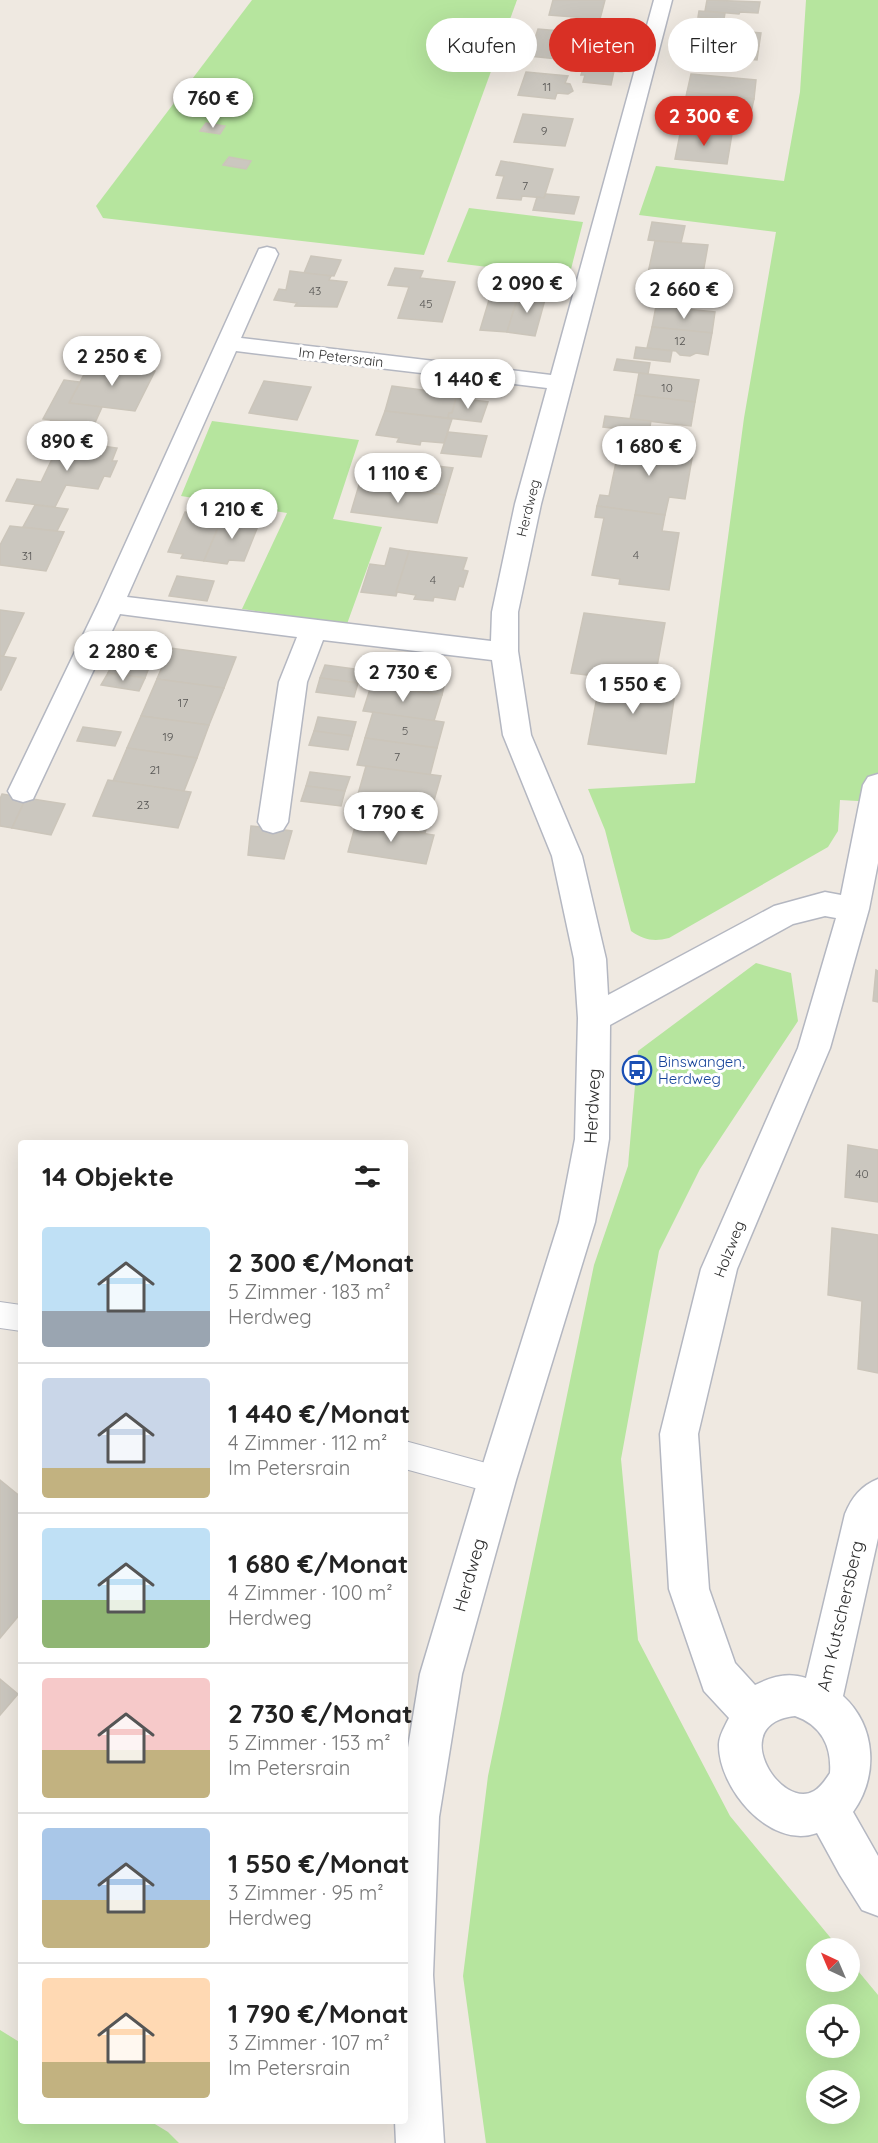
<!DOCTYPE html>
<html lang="de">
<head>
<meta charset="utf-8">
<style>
  body { margin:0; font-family:Quicksand,sans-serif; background:#f2f2f2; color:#222; height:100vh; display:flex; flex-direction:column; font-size:22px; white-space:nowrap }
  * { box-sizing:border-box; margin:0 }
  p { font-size:20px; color:#767676 }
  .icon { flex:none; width:33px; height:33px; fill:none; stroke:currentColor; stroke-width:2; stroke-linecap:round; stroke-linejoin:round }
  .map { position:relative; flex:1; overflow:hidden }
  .details { position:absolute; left:18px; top:1140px; width:390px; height:984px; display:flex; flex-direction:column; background:#fff; border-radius:6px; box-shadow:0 6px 24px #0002 }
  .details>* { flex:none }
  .top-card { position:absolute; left:426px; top:18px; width:362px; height:54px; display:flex; gap:12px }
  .needle { width:39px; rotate:316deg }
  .tools { position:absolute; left:806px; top:1938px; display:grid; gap:12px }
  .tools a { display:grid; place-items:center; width:54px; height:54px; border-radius:50%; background:#fff; box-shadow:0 6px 24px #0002; font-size:30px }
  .price { position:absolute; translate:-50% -51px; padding:0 14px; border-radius:21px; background:#fff; color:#222; font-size:20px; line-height:39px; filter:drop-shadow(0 2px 3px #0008) }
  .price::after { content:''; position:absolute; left:50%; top:36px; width:18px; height:14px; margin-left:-9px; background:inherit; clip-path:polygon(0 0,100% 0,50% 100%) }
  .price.selected { background:#d93025; color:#fff }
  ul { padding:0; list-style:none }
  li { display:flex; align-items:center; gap:18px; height:150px; padding:0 24px }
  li+li { border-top:2px solid #e0e0e0 }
  li span { display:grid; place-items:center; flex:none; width:168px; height:120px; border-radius:6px; color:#555 }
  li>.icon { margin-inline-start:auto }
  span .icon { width:72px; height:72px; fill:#fffc; stroke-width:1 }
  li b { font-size:26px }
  h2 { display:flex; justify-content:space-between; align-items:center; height:72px; padding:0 24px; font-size:26px }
  .chip { padding:0 21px; border-radius:27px; background:#fff; box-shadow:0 6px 24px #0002; font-size:21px; line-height:54px }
  .chip.selected { background:#d93025; color:#fff }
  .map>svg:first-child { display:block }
  .green { fill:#b6e59e; fill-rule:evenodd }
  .building { fill:#cbc7bf; stroke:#cbc5ba; stroke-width:1.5 }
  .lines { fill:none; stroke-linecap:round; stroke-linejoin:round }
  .lane-casing { stroke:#b4b7c1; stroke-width:2 }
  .street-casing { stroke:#b4b7c1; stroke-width:3 }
  .lane { fill:#fff; fill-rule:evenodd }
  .street { fill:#fff; fill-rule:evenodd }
  .labels { text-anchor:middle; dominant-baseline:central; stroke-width:6; stroke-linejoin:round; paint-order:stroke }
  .number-label { font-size:12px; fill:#555452 }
  .far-street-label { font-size:14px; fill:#2e2e2e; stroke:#fff }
  .transit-label { font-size:15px; fill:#164399; stroke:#fff; text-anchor:start }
  .street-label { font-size:15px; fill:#2e2e2e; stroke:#fff }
  .near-street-label { font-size:18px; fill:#2e2e2e; stroke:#fff }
</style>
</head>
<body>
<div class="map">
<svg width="878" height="2143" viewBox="0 0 878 2143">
  <rect width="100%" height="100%" fill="#efe9e1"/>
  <!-- green -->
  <g class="green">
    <path d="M252,0H517L424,255L103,218L96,206Z"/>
    <path d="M806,0H878V780L876,802L840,800L838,831L828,847L669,938C654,942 644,940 631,931L605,830L588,789L695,783L744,418L776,232L639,215L656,166L784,181L800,92Z"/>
    <path d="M469,208L583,222L569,277L447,262Z"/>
    <path d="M212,421L359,440L333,519L382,527L347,624L242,609L287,513L181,496Z"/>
    <path d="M756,963L791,973L798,1021L700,1169L659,1251L621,1459L638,1640L730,1816L839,1948H816V1982H849V1960L878,1995V2143H486L463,1976L488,1776L594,1265L628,1166L638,1051ZM816,2014H849V2048H816ZM816,2080H849V2114H816Z"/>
    <path d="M0,2030L21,2043V2121H150L168,2132L179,2143H0Z"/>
  </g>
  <!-- building -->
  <g class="building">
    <path d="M553,0H605L600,19L549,15Z"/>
    <path d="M707,0L760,2L758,13L740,12L739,14L705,11Z"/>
    <path d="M699,11L725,13L724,19L698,17Z"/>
    <path d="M699,19L726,22L725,28L698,25Z"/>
    <path d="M586,28L619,31L616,42L595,41L588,62L529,56L538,29L585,33Z"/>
    <path d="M706,28L761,33L759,46L703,42Z"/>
    <path d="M703,42L759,46L757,60L701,55Z"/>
    <path d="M604,49L627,51L622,72L598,70Z"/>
    <path d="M691,56L719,58L718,65L690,63Z"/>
    <path d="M583,68L614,71L611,85L583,82L585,75H581Z"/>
    <path d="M526,72L568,76L565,83L570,84L573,91L568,94L557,93L555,99L518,95Z"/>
    <path d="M691,74L756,80L754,99L687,92Z"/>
    <path d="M687,92L754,99L750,117L683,110Z"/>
    <path d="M523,114L573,119L565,146L514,142Z"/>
    <path d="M206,123L225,126L220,134L200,131Z"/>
    <path d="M681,129L732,134L727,164L675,159Z"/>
    <path d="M229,157L251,161L246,169L223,165Z"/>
    <path d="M501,161L553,169L544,198L522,196L521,200L497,198L504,176L496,175Z"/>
    <path d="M546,194L579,197L574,214L533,210L537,197L544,198Z"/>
    <path d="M652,222L685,226L681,243L648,240Z"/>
    <path d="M655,241L708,245L702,279L648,273Z"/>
    <path d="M311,256L341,260L334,276L304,273Z"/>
    <path d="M395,268L423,271L420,278L455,282L442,322L398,318L409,287L388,285Z"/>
    <path d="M290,271L331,276L329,280L347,282L337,307L295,306L297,303L274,300L279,289L286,290Z"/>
    <path d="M492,290L519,293L507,332L480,330Z"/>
    <path d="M519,293L546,296L535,336L507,332Z"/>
    <path d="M650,296L681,299L680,308L648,305Z"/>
    <path d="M656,306L715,312L712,333L652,327Z"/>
    <path d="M652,327L712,333L708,355L696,353L690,356L680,355L676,351L647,348Z"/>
    <path d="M636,347L672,351L670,362L634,358Z"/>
    <path d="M617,359L650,363L648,374L614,370Z"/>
    <path d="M90,363L121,367L122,365L155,371L135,411L69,403Z"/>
    <path d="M639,373L699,380L695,402L635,395Z"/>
    <path d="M64,380L80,382L69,403L102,407L94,425L43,419Z"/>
    <path d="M264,381L311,387L297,420L249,413Z"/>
    <path d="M392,386L438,392V390L449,394L457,399L452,413H449L448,418L385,411Z"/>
    <path d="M635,395L695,402L691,426L630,419Z"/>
    <path d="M456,398L488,402L481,422L448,418L449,413H452Z"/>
    <path d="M385,411L452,419L444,443L421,441L420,445L397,442L399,438L376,435Z"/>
    <path d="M605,416L651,421L649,432L603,427Z"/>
    <path d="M51,420L71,422L67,431L46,428Z"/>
    <path d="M448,432L487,436L481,457L441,453Z"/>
    <path d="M58,436L98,441L95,445L117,448L112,461H117L110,477L104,476L98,489L66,485L55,507L6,501L17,479L41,482L53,457L48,456Z"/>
    <path d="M647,442L694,447L685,499L669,497L665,515L597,506L600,495L609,496L620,443L646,446Z"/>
    <path d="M369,458L453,468L445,495L359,485Z"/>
    <path d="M359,485L445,495L437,523L351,512Z"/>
    <path d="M35,505L68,509L57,531L23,527Z"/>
    <path d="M597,506L665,515L662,531L679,533L669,590L619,584L620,579L592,575L604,518L595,517Z"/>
    <path d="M185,512L223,516L204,561L181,558L183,554L168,552Z"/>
    <path d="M223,516L260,521L244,561L229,560L227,564L204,561Z"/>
    <path d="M10,526L64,532L46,571L0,565V545Z"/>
    <path d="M390,548L409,551L396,596L361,592L370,564L385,566Z"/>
    <path d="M409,551L467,558L463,570L468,571L463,587L459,586L455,600L434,597L433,601L414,599L416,595L396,592Z"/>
    <path d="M177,576L214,581L207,601L169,596Z"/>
    <path d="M0,610L24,613L3,657L0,656Z"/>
    <path d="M584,613L665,623L654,683L571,673Z"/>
    <path d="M170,648L236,657L224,688L157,679Z"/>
    <path d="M0,656L16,658L1,690H0Z"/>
    <path d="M379,660L399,663L400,660L448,669L442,695L371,686Z"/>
    <path d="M114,661L150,665L145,678L108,673Z"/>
    <path d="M325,665L363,670L358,683L320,678Z"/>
    <path d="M108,673L145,678L139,691L101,685Z"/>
    <path d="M601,676L676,686L666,754L588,744Z"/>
    <path d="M320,678L358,683L354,697L316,692Z"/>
    <path d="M157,679L224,688L209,725L141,716Z"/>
    <path d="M371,686L442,695L434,721L363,711Z"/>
    <path d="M373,712L444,722L437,748L365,738Z"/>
    <path d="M141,716L209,725L197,758L127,748Z"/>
    <path d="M318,717L356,722L352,736L314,731Z"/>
    <path d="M83,727L121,732L115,746L77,741Z"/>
    <path d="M314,731L352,736L348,750L309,745Z"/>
    <path d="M365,738L437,748L430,775L357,765Z"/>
    <path d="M127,748L197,758L184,791L113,781Z"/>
    <path d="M366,766L441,776L433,804L358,794Z"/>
    <path d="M310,772L350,777L345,791L306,786Z"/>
    <path d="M108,780L191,792L178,828L93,816Z"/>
    <path d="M306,786L345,791L341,806L301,801Z"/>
    <path d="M2,794L26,798L12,828L0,826V799Z"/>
    <path d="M358,794L433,804L425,833L349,822Z"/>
    <path d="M26,798L65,804L51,835L12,828Z"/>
    <path d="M356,823L434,835L426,864L348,852Z"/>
    <path d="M251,826L292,831L284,859L248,855Z"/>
    <path d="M876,970L878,971V1002L873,1001Z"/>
    <path d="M848,1145L878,1150V1202L845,1197Z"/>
    <path d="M832,1228L878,1235V1373L858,1369L862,1301L828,1295Z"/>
    <path d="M0,1480L21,1497V1613L0,1638Z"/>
    <path d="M0,1679L18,1694L0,1715Z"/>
  </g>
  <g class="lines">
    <!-- lane casing -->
    <g class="lane-casing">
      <g id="lane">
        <path d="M0,1302L21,1305V1331L0,1328Z"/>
        <path d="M405,1441L497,1466L508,1470L512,1480L508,1490L497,1494L405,1469Z"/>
      </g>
    </g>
    <!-- street casing -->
    <g class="street-casing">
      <path id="street" d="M654,0H672L541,504L518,612V651L531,735L582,856L606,959L608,995L774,906L825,892L841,895L863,785L868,777L878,774V863L869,909L830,1048L737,1269L698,1434L709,1589L735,1663L755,1685C772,1677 787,1672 806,1678L845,1514C852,1497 861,1486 878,1479V1538L843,1696C877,1727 878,1777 853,1812L878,1856V1916L862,1910L840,1875L817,1833C770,1850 718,1788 719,1744C719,1736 725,1726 729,1718L704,1691L669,1589L660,1434L701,1269L798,1048L836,918L825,916L793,924L610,1025L609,1139L595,1222L516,1480L462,1674L439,1817L433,1975L444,2143H396L395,2121H405V1766L420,1674L478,1480L559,1222L575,1139L578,1018L574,959L552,856L503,735L492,660L323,640L307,682L288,822L283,830L273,833L263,830L258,822L279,682L297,637L120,614L33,799L23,802L13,799L8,791L98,604L259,249L267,247L275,249L278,254L241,338L551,375ZM236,351L547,388L515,504L492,612L491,641L127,597ZM795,1716C821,1725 832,1746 830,1773C826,1779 821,1787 814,1791C780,1811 726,1723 795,1716Z"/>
    </g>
    <!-- lane -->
    <use href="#lane" class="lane"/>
    <!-- street -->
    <use href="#street" class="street"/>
  </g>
  <!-- icons -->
  <defs>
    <g id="bus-ring" transform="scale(1.5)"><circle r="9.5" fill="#fff" stroke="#1a4fb4" stroke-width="1.5"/><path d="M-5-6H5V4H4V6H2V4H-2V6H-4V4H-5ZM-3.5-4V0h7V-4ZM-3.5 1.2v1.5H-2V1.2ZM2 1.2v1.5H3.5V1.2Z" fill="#1a4fb4"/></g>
  </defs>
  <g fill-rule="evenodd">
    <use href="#bus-ring" x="637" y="1070"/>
  </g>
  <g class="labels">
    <!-- number labels -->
    <g class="number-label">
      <text x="547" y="86">11</text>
      <text x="544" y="130">9</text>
      <text x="525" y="185">7</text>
      <text x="315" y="290">43</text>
      <text x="426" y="303">45</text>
      <text x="680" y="340">12</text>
      <text x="667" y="387">10</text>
      <text x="636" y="554">4</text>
      <text x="27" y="555">31</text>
      <text x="433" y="579">4</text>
      <text x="183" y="702">17</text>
      <text x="405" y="730">5</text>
      <text x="168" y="736">19</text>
      <text x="397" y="756">7</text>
      <text x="155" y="769">21</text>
      <text x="143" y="804">23</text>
      <text x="862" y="1173">40</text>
    </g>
    <!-- far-street labels -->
    <g class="far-street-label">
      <text transform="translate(341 357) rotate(7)">Im Petersrain</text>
      <text transform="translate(528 508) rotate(-76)">Herdweg</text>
    </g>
    <!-- transit labels -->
    <g class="transit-label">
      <text x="658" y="1061">Binswangen,<tspan x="658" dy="17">Herdweg</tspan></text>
    </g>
    <!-- street labels -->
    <g class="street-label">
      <text transform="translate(729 1249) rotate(-69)">Holzweg</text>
    </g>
    <!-- near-street labels -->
    <g class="near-street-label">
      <text transform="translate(592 1106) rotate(-87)">Herdweg</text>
      <text transform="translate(469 1575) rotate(-74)">Herdweg</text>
      <text transform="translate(840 1616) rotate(-77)">Am Kutschersberg</text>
    </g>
  </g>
</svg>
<div class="tools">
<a><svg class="needle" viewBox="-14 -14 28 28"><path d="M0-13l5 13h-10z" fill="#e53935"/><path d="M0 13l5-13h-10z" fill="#767676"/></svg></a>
<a><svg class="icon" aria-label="locate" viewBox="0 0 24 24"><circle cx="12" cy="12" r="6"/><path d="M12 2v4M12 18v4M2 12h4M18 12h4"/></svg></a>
<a><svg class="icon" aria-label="layers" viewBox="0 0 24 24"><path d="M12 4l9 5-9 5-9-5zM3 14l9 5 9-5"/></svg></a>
</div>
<b class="price" style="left:213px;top:129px">760 €</b>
<b class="price selected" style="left:704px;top:147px">2 300 €</b>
<b class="price" style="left:527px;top:314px">2 090 €</b>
<b class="price" style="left:684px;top:320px">2 660 €</b>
<b class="price" style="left:112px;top:387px">2 250 €</b>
<b class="price" style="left:468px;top:410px">1 440 €</b>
<b class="price" style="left:67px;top:472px">890 €</b>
<b class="price" style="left:649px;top:477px">1 680 €</b>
<b class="price" style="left:398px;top:504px">1 110 €</b>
<b class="price" style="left:232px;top:540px">1 210 €</b>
<b class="price" style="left:123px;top:682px">2 280 €</b>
<b class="price" style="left:403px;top:703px">2 730 €</b>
<b class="price" style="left:633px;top:715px">1 550 €</b>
<b class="price" style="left:391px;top:843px">1 790 €</b>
<div class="top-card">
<a class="chip">Kaufen</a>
<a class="chip selected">Mieten</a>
<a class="chip">Filter</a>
</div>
<section class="details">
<h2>14 Objekte<svg class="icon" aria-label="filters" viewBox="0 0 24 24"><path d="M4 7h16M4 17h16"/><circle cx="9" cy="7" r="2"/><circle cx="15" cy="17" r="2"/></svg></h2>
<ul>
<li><span style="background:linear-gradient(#bfe0f5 70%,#9aa5b1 0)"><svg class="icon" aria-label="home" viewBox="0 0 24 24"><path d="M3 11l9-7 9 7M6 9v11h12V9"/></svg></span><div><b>2 300 €/Monat</b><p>5 Zimmer · 183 m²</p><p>Herdweg</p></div></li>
<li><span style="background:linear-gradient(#c9d6e8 75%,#c2b280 0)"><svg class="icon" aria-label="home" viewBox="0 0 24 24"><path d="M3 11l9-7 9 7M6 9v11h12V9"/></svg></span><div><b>1 440 €/Monat</b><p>4 Zimmer · 112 m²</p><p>Im Petersrain</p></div></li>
<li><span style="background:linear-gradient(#bfe0f5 60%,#8fb573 0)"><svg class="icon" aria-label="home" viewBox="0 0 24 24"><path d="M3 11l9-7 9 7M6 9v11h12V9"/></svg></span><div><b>1 680 €/Monat</b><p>4 Zimmer · 100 m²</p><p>Herdweg</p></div></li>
<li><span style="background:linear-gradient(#f6c9c9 60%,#c2b280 0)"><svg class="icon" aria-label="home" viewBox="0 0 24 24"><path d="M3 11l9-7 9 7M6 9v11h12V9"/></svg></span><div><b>2 730 €/Monat</b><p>5 Zimmer · 153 m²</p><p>Im Petersrain</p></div></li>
<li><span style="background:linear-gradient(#a9c7e8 60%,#c2b280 0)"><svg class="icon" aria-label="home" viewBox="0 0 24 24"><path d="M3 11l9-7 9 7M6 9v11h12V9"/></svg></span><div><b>1 550 €/Monat</b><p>3 Zimmer · 95 m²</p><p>Herdweg</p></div></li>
<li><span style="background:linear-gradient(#ffd9b3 70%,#c2b280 0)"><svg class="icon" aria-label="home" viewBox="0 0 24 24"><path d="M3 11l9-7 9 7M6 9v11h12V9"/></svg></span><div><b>1 790 €/Monat</b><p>3 Zimmer · 107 m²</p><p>Im Petersrain</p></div></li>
</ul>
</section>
</div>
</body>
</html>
